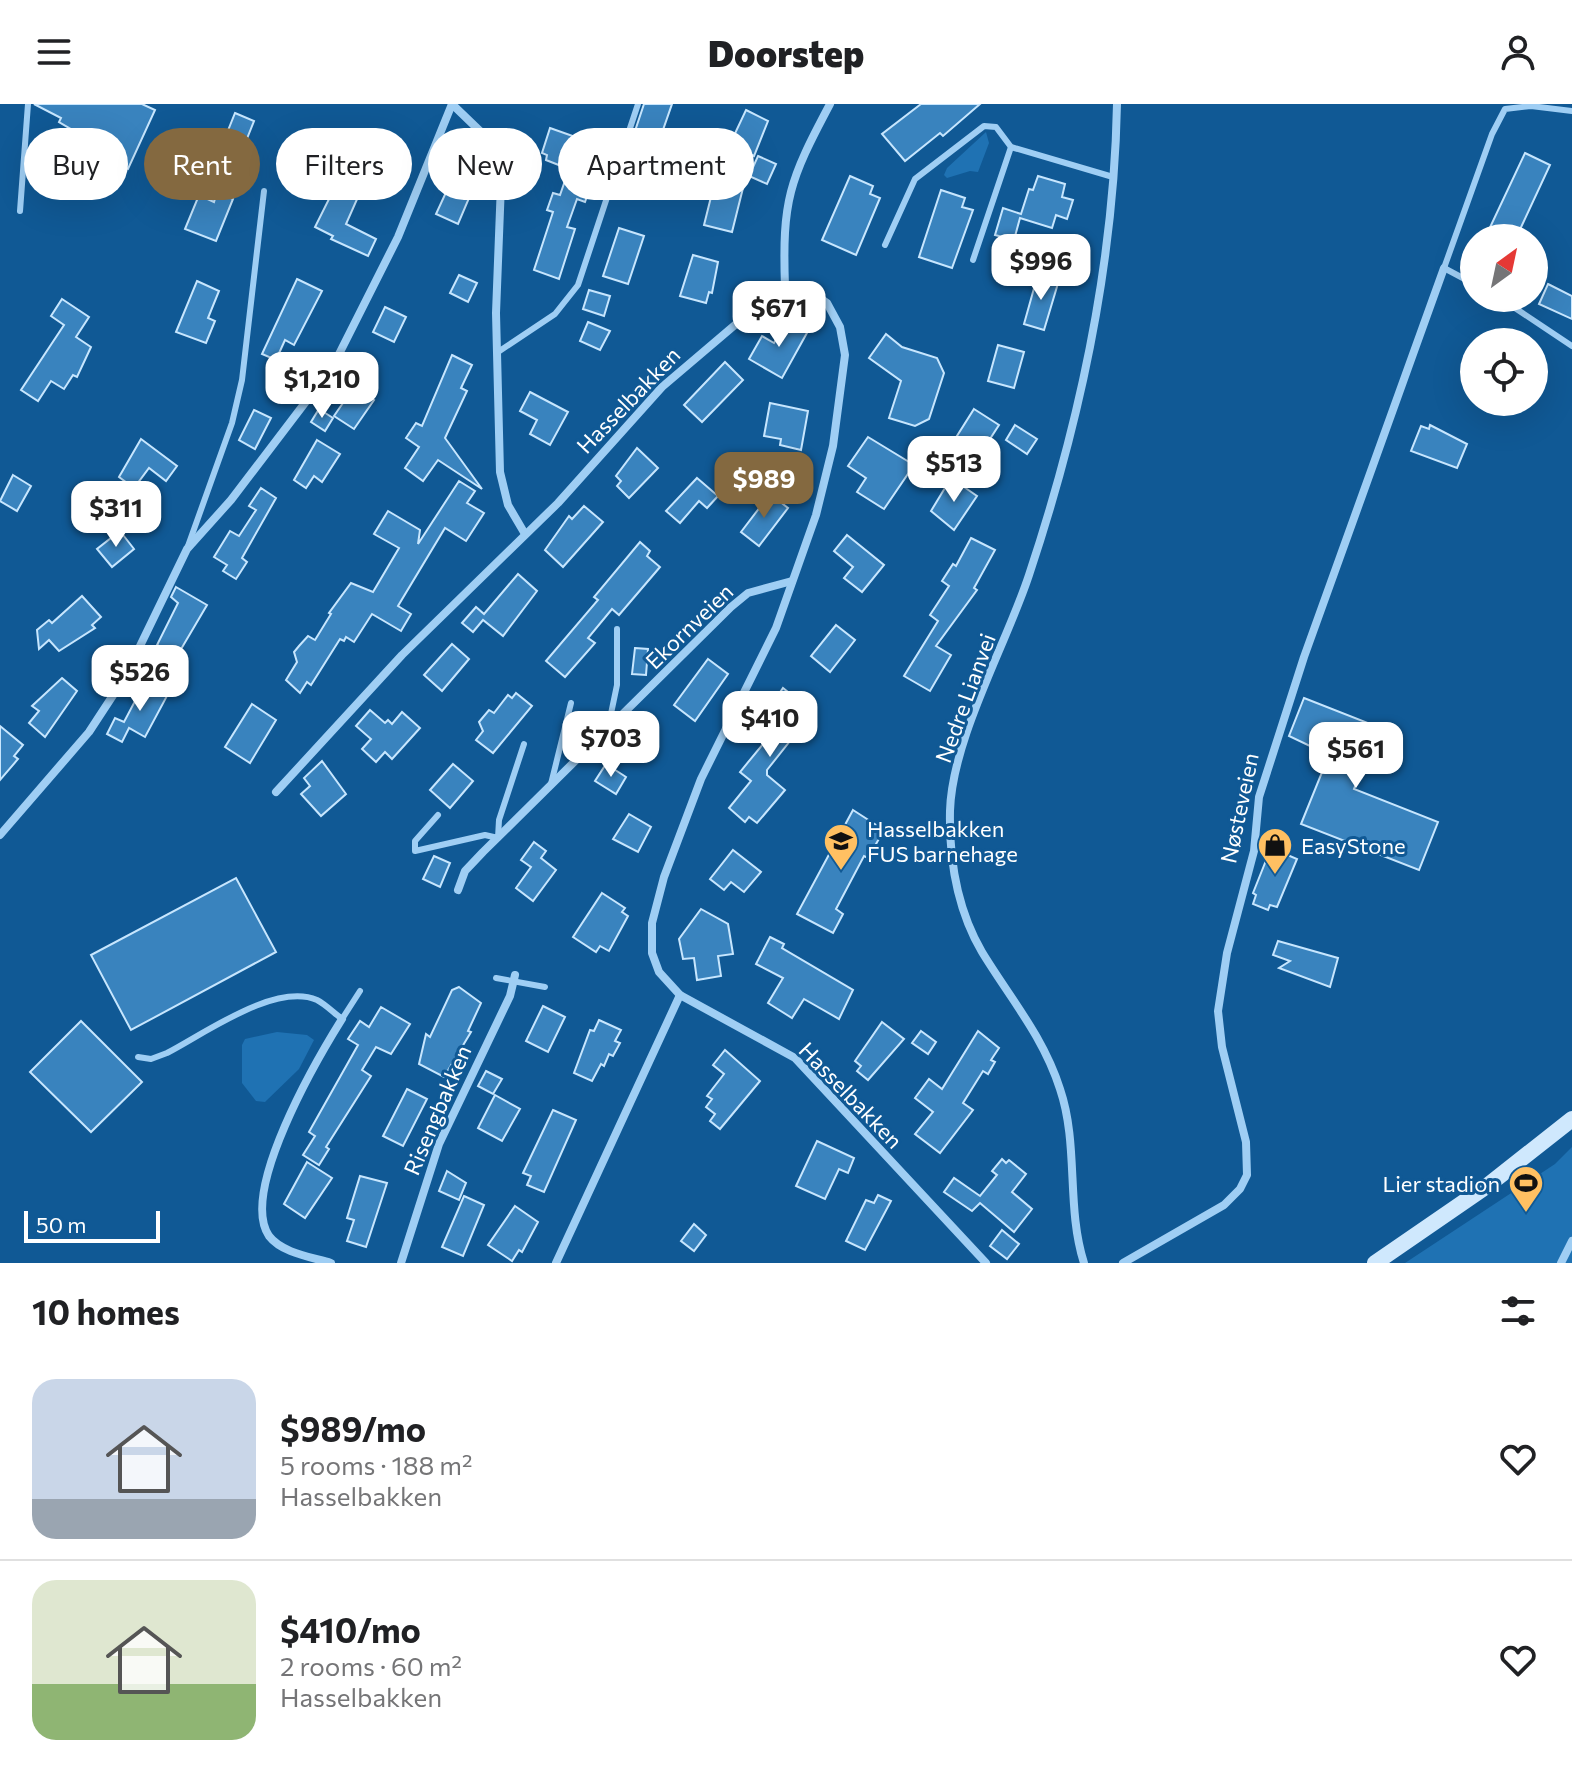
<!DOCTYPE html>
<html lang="en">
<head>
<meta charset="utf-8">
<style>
  body { margin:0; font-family:Commissioner,sans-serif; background:#f2f2f2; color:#202124; height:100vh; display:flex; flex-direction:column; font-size:30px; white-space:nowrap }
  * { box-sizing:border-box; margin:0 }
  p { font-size:26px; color:#757577 }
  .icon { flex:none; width:44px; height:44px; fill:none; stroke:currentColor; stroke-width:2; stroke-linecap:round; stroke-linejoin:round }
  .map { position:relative; height:1159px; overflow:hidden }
  .side { display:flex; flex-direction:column; background:#fff; flex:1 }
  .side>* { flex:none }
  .top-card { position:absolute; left:24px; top:24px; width:800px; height:72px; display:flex; gap:16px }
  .needle { width:52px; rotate:33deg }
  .buttons { position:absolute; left:1460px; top:120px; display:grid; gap:16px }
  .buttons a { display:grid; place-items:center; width:88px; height:88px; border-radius:50%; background:#fff; box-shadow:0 8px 32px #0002; font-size:40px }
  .scale { position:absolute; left:24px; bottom:20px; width:136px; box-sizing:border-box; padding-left:8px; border:4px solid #fff; border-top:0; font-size:22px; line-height:28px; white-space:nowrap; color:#fff; -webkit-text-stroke:6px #105995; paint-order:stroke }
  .price { position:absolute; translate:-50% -68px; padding:0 18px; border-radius:16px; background:#fff; color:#222; font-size:26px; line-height:52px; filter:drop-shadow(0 2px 4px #0008) }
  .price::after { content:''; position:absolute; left:50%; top:48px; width:24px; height:18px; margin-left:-12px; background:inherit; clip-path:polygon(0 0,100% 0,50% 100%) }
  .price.on { background:#846940; color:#fff }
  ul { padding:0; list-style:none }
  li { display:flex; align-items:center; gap:24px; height:200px; padding:0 32px }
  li+li { border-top:2px solid #e0e0e0 }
  li span { display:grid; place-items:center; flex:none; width:224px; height:160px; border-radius:24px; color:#555 }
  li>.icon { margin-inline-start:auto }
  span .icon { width:96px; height:96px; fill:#fffc; stroke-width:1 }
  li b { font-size:34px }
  h2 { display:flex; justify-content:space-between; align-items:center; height:96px; padding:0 32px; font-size:34px }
  .chip { padding:0 28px; border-radius:36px; background:#fff; box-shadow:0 8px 32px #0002; font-size:28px; line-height:72px }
  .chip.on { background:#846940; color:#fff }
  header { display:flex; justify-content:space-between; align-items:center; height:104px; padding:0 32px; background:#fff; font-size:36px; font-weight:800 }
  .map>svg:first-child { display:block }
  .green { fill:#1f72b3 }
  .building { fill:#3983be; stroke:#c7e6fe; stroke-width:2 }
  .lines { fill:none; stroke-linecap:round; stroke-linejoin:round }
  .lane { stroke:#9fcef4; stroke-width:6 }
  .street { stroke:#9fcef4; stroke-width:8 }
  .secondary { stroke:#cfe8fd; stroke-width:16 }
  .labels { text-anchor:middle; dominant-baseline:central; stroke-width:6; stroke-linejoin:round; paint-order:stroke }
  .street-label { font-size:22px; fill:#fff; stroke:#105995 }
  .poi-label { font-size:22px; fill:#fff; stroke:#105995; text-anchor:start }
</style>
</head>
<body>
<header><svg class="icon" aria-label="menu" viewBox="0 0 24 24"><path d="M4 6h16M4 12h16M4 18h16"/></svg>Doorstep<svg class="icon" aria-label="person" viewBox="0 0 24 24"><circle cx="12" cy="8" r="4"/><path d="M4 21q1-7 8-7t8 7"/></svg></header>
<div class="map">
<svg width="1572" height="1159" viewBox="0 0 1572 1159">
  <rect width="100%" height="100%" fill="#105995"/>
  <!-- green -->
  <g class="green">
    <path d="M986,28L989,39L978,68L970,67L947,74L944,71L947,64Z"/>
    <path d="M277,928L307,931L314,936L299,965L265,998L256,997L242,979V941L245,935Z"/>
    <path d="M1572,1043V1159H1405L1555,1060Z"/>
  </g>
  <!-- building -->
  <g class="building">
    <path d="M34,0H142L155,6L128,65L107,55L112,44L71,25L59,18L61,14Z"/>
    <path d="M644,0H672L663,26L697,38L692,50L673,44L682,49L669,87L646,79L660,39L634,30Z"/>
    <path d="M921,0H980L943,32L940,29L905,57L882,30Z"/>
    <path d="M746,6L768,17L754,52L730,40Z"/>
    <path d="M235,9L254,17L238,57L219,49Z"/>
    <path d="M550,24L604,43L585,98L577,95L567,123L575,125L559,175L534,166L553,108L547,106L553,89L560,91L569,65L546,56L547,51L542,49Z"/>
    <path d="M1525,49L1550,61L1516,134H1485Z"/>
    <path d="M758,52L776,60L767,80L749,72Z"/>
    <path d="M454,71L475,80L458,120L436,110Z"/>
    <path d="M850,72L873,82L870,90L880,94L856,151L822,136Z"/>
    <path d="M1038,72L1065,80L1062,93L1073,96L1067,115L1056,111L1052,124L1020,114L1014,136L995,131L1003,104L1021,110L1029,85L1033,86Z"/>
    <path d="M715,77L743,84L732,128L704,121Z"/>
    <path d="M335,83L358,93L346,120L376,135L368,152L331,135L333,132L315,123Z"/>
    <path d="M941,86L965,94L962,103L973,106L952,164L919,153Z"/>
    <path d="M217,88L233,95L216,137L185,125L199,91L214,98Z"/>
    <path d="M619,124L644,132L628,180L603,172Z"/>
    <path d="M693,151L718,158L712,189L709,188L706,199L680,192Z"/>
    <path d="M1038,170L1059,176L1044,226L1024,220Z"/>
    <path d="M459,171L477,179L468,198L450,189Z"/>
    <path d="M297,175L322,187L294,241L285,236L276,256L262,250Z"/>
    <path d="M197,177L219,187L208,214L215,217L206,239L176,228Z"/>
    <path d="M1548,180L1572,192V215L1539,200Z"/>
    <path d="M589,186L610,192L604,212L583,205Z"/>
    <path d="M62,195L89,213L76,233L91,243L77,273L73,271L64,285L51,277L38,297L21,286L64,221L51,212Z"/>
    <path d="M385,203L406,213L394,238L373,228Z"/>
    <path d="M788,215L808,227L782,274L749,255L762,232L774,239Z"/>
    <path d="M588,218L610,227L600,246L580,237Z"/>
    <path d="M886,230L902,243L937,254L944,269L929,315L915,322L889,314L901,277L869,254Z"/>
    <path d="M998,241L1024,248L1014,284L988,277Z"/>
    <path d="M452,251L472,261L461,284L467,287L445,334L482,385L438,356L423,377L405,364L419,343L406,334L416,319L422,322Z"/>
    <path d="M725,258L743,276L702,318L684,301Z"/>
    <path d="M354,283L374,296L354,325L334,312Z"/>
    <path d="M530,288L568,308L550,341L530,330L537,316L520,307Z"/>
    <path d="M770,299L808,307L801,346L780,341L781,335L764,332Z"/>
    <path d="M319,305L333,314L325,327L311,318Z"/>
    <path d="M974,305L999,321L973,361L950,343Z"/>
    <path d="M254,306L271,314L255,345L239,336Z"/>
    <path d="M1015,321L1037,335L1027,350L1006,336Z"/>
    <path d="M1430,321L1467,340L1457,364L1411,347L1421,322L1429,325Z"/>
    <path d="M868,333L914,361L884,405L857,388L866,374L848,362Z"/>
    <path d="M141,335L177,362L166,377L149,364L134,384L119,373Z"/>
    <path d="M317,336L340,350L322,378L314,372L306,384L294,376Z"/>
    <path d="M637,344L658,364L629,394L617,382L621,377L616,372Z"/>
    <path d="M13,371L31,382L17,407L0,397Z"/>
    <path d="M697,374L718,392L707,404L699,397L680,419L666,407Z"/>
    <path d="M951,374L977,392L954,426L931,407Z"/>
    <path d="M459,377L475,387L467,399L484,409L466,437L445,424L398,502L411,510L401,527L372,510L354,538L346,533L344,537L340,535L311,581L307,578L300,589L286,576L297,558L294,548L299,542L308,532L315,536L331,510L329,509L351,479L373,488L399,444L374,430L388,407L420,426L418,440Z"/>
    <path d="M261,384L276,394L242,454L247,458L236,475L223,467L227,461L214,453L230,427L239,432L256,406L249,402Z"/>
    <path d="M770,390L788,404L759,442L741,428Z"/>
    <path d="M584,402L603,418L563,463L545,446L569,412L572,415Z"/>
    <path d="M120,427L134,445L112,463L97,445Z"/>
    <path d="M847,431L884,461L862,488L844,474L853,463L834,447Z"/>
    <path d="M971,434L995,446L974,484L977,486L936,542L951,551L930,587L904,572L938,517L930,511L949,482L942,477L953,460L956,462Z"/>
    <path d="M640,438L650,447L647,452L660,463L619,511L612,505L588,534L595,539L565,573L546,557L598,496L594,493Z"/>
    <path d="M518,470L537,487L503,532L483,516L473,528L462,519L476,503L484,510Z"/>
    <path d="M176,483L207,501L177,552L157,541L178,499L171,493Z"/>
    <path d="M82,492L101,513L92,521L95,524L59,547L49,536L39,545L37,526L49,516L52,519Z"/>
    <path d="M836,521L855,536L830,568L811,552Z"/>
    <path d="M452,540L469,555L442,587L424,571Z"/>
    <path d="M635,544L648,545L646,571L632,570Z"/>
    <path d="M708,555L728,570L695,617L674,601Z"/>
    <path d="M62,574L77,587L45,633L29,619L39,607L32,602Z"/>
    <path d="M145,578L168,590L145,633L129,624L122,638L107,630L115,614L124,618Z"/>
    <path d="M783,584L813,608L767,666V671L785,686L757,719L749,713L745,718L729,704L751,677L740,668L768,634L763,630L780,602L774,597Z"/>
    <path d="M516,589L532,602L493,649L476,636L483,627L479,618L489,606L494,609L508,591L512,594Z"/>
    <path d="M1304,594L1378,623L1354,685L1438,718L1419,766L1301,720L1329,651L1289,632Z"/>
    <path d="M252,600L276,616L250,659L225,643Z"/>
    <path d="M370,606L385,619L388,616L392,620L402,608L420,624L392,655L385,648L376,658L362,645L371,635L356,622Z"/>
    <path d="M0,622L23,641L14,652L18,655L0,676Z"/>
    <path d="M322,657L346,690L321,712L301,690L310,682L304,674Z"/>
    <path d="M453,660L473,677L450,704L430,686Z"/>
    <path d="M606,660L626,673L616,690L595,677Z"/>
    <path d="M853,706L884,726L868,754L864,752L836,805L843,810L833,829L797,810Z"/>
    <path d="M629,710L651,723L638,748L613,735Z"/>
    <path d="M534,738L546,747L541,754L556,766L533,797L516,784L531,763L521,756Z"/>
    <path d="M1271,744L1297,755L1277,803L1270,801L1268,806L1253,800L1256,791L1253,789Z"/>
    <path d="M733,746L761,768L744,788L731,778L724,786L710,775Z"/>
    <path d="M434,752L450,759L440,783L423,775Z"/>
    <path d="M236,774L276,848L131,926L91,851Z"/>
    <path d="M602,789L625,804L622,808L628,812L609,847L600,842L596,848L573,833Z"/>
    <path d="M701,805L728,820L733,850L718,852L721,872L697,876L694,854L683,855L679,835Z"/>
    <path d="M770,833L784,840L782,844L853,886L839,915L804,895L792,914L768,899L783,874L756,860Z"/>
    <path d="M1278,837L1338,854L1330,883L1279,864L1290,857L1273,851Z"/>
    <path d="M459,883L481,899L468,927L471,928L444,973L419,960L426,930L430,933L452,886Z"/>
    <path d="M543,902L565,913L548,948L526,937Z"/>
    <path d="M381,903L410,920L391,950L376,943L362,966L371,972L326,1043L329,1045L319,1061L303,1051L315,1032L309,1028L358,941L348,935L360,917L369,923Z"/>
    <path d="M599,916L621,926L615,937L620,939L613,952L609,950L604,962L601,960L592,977L574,969L590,926L594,927Z"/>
    <path d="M81,917L142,978L91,1028L30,968Z"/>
    <path d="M882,918L904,935L868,976L857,967L861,962L855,957Z"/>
    <path d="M921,927L936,938L928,950L912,939Z"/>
    <path d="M978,927L999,944L991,956L995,958L988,970L983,967L963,999L973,1006L940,1049L915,1030L933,1008L915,994L929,975L942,985Z"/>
    <path d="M725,946L760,977L720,1025L710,1017L715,1010L706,1003L712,995L707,992L724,970L713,961Z"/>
    <path d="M486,967L502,975L493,990L478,982Z"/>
    <path d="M407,985L427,995L403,1042L383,1032Z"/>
    <path d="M495,991L520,1005L502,1037L478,1024Z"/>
    <path d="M553,1006L576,1016L544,1088L527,1081L531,1072L523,1069Z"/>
    <path d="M817,1037L854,1054L848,1069L839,1065L825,1095L796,1082Z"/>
    <path d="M1002,1055L1006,1059L1009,1056L1026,1070L1012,1088L1032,1105L1014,1128L980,1099L972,1107L944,1088L954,1074L980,1092L997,1071L992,1067Z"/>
    <path d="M307,1058L332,1074L305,1114L284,1100Z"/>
    <path d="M447,1067L466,1079L459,1096L439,1087Z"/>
    <path d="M360,1072L387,1079L366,1143L347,1137L354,1116L347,1114Z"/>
    <path d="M878,1091L891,1097L865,1146L846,1137L866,1096L874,1099Z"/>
    <path d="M464,1092L484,1101L463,1152L442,1143Z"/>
    <path d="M515,1102L538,1118L522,1148L519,1146L512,1157L488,1141Z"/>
    <path d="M694,1120L706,1131L694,1147L681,1137Z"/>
    <path d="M1002,1126L1019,1140L1007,1155L990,1142Z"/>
  </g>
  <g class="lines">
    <!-- lane -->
    <g class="lane">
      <path d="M20,107L28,0"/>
      <path d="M885,141L915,75L984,22L996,23L1011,43L1113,73"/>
      <path d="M973,156L1011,43"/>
      <path d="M1474,180L1444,164L1492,30L1505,5L1531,2L1572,7"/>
      <path d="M1500,194L1572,242"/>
      <path d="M498,248L555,210L578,181L638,0"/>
      <path d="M188,442L232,319L242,276L264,87"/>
      <path d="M608,624L617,581V525"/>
      <path d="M551,680L571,599"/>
      <path d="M438,711L415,737V747L485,731L498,734L499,716L524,640"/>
      <path d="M496,874L545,883"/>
      <path d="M138,953L151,955L167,949C204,930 275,878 317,896C325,900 334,909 342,915L360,887"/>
    </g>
    <!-- street -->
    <g class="street">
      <path d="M452,0L482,29L495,54L501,80L496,209L500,368L508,401L525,430"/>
      <path d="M785,183C782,96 789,77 830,0"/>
      <path d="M276,688L402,551L558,399L662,283L776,186L797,183L813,189L827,199L840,223L845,251L833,342L816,411L776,524L701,675L664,773L652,819V849L659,868L680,891L795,954L986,1159"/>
      <path d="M0,731L89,628L125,573L187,445L231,396L333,262L398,133L452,0"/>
      <path d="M458,786L465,767L483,748L731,503L748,489L792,477"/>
      <path d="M331,1159C311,1153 282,1149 269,1132C239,1088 317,955 342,915"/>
      <path d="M401,1159L439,1040L510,892L515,871"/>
      <path d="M556,1159L680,891"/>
      <path d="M1084,1159C1066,1103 1079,1041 1060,985C1043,932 1010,894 982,848C957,805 949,756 950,707C952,635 1006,541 1029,471C1079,321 1114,158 1117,0"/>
      <path d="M1123,1159L1224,1101L1240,1085L1247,1071L1246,1038L1222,943L1218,907L1227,849L1254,747L1259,693L1304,553L1444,164"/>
      <path d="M1561,1159L1572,1137"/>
    </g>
    <!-- secondary -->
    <path class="secondary" d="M1375,1159L1487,1082L1572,1015"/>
  </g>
  <!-- icons -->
  <defs>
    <g id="school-pin" transform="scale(1.8)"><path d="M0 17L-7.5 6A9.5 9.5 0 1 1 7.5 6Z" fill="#ffc062" stroke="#105995"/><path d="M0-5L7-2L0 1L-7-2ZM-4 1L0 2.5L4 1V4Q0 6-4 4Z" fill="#111"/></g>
    <g id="shop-pin" transform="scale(1.8)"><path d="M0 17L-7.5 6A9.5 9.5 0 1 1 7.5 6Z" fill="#ffc062" stroke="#105995"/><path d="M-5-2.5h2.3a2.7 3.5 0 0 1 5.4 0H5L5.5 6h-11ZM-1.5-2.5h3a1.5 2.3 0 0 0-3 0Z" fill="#111"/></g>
    <g id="stadium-pin" transform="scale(1.8)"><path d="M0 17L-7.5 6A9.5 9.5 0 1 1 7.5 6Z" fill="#ffc062" stroke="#105995"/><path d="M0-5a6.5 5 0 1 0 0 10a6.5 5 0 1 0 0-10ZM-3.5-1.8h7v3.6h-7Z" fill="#111"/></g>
  </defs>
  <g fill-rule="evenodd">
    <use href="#school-pin" x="841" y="737"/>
    <use href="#shop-pin" x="1275" y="741"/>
    <use href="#stadium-pin" x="1526" y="1079"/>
  </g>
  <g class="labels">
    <!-- street labels -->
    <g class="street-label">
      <text transform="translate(628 296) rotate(-46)">Hasselbakken</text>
      <text transform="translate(689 522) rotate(-44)">Ekornveien</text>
      <text transform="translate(965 594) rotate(-70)">Nedre Lianvei</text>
      <text transform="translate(1239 704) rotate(-78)">Nøsteveien</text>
      <text transform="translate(851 991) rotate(46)">Hasselbakken</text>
      <text transform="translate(437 1006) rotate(-67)">Risengbakken</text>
    </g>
    <!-- poi labels -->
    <g class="poi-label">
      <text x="867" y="724">Hasselbakken<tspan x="867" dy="25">FUS barnehage</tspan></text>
      <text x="1301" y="741">EasyStone</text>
      <text x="1500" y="1079" text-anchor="end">Lier stadion</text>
    </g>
  </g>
</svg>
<div class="buttons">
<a><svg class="needle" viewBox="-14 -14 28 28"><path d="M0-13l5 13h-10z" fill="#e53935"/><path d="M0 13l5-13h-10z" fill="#757577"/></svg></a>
<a><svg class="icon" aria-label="locate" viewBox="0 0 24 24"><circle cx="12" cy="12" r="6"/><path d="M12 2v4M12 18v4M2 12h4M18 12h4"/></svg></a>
</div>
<div class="scale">50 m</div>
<b class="price" style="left:1041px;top:198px">$996</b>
<b class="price" style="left:779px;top:245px">$671</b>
<b class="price" style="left:322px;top:316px">$1,210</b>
<b class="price" style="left:954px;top:400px">$513</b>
<b class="price on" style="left:764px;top:416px">$989</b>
<b class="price" style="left:116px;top:445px">$311</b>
<b class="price" style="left:140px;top:609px">$526</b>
<b class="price" style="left:770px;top:655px">$410</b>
<b class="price" style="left:611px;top:675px">$703</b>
<b class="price" style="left:1356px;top:686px">$561</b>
<div class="top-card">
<a class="chip">Buy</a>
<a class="chip on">Rent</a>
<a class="chip">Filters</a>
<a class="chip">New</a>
<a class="chip">Apartment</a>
</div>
</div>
<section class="side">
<h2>10 homes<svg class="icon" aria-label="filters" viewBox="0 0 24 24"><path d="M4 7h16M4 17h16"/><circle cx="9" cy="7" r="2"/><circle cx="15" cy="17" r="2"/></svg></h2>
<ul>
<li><span style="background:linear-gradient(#c9d6e8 75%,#9aa5b1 0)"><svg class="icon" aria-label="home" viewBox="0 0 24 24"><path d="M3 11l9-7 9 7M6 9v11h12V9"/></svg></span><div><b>$989/mo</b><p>5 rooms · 188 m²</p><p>Hasselbakken</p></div><svg class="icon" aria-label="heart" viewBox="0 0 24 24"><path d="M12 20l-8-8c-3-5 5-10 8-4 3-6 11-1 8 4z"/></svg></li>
<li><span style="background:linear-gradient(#dfe7d0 65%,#8fb573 0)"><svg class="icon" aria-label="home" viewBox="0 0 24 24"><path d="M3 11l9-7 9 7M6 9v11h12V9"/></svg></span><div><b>$410/mo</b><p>2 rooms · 60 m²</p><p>Hasselbakken</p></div><svg class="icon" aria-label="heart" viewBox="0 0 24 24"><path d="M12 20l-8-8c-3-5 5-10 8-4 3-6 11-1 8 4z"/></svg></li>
</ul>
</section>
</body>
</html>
